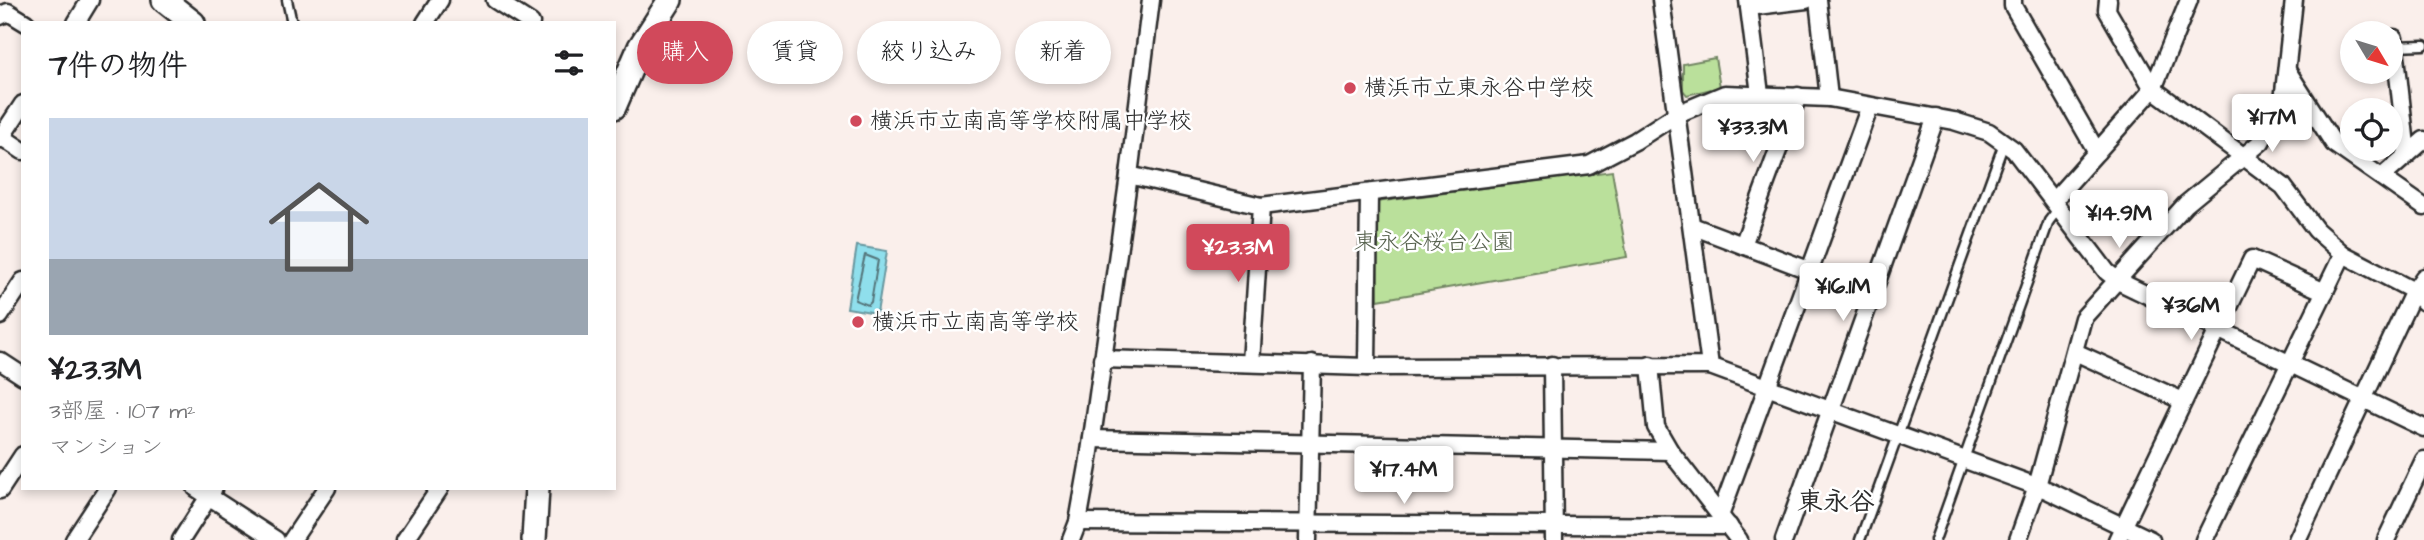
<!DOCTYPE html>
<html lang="ja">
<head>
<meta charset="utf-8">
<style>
  body { margin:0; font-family:"Architects Daughter","Klee One",sans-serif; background:#f6f6f6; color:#202124; height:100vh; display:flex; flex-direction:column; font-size:26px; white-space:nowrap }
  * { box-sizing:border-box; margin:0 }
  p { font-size:23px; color:#757577 }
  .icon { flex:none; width:38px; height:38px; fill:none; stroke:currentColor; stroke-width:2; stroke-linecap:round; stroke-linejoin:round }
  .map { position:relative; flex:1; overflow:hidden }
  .drawer { position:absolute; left:21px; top:21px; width:595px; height:469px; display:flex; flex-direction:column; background:#fff; border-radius:0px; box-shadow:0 4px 10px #0003 }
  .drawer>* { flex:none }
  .top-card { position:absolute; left:637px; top:21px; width:665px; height:63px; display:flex; gap:14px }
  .needle { width:46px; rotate:128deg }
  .tools { position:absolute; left:2340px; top:21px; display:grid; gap:14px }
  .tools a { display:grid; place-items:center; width:63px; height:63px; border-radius:50%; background:#fff; box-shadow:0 4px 10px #0003; font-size:35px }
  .price { position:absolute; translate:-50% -60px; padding:0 16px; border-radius:7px; background:#fff; color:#222; font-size:23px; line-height:46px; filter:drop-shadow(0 2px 4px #0008) }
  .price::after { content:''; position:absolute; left:50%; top:42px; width:21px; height:16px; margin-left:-10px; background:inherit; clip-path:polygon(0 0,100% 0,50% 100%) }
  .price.on { background:#d1495b; color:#fff }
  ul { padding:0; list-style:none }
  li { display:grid; align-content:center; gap:14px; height:371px; padding:0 28px }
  li span { display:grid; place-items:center; height:217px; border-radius:0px; color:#555 }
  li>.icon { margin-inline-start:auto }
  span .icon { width:126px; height:126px; fill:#fffc; stroke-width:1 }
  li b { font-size:30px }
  h2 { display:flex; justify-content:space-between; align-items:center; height:84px; padding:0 28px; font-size:30px }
  .tag { padding:0 24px; border-radius:32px; background:#fff; box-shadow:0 4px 10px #0003; font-size:24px; line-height:63px }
  .tag.on { background:#d1495b; color:#fff }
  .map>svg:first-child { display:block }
  .green { fill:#bae09b; stroke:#728663; stroke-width:2 }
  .water { fill:#8fdfec; stroke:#67979f; stroke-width:2 }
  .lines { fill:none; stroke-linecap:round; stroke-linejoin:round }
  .shore { stroke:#537378; stroke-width:2 }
  .lane-casing { stroke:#2b2b2b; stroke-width:13 }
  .street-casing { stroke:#2b2b2b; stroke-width:21 }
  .secondary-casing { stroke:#2b2b2b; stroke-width:28 }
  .lane { stroke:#fff; stroke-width:8 }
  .street { stroke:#fff; stroke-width:16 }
  .secondary { stroke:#fff; stroke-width:23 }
  .poi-dot { fill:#d1495b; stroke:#fff; stroke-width:2.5 }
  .labels { text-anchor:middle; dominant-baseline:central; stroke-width:5; stroke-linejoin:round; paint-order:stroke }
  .poi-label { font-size:23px; fill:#2b2b2b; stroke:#fff; text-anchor:start }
  .park-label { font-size:23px; fill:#56614d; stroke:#fff }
  .quarter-label { font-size:26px; font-weight:bold; fill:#2b2b2b; stroke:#fff }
</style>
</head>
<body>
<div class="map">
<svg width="2424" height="540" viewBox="0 0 2424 540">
  <rect width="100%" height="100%" fill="#faefeb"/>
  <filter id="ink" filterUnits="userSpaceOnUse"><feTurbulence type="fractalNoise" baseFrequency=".0143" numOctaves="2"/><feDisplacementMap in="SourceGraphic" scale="14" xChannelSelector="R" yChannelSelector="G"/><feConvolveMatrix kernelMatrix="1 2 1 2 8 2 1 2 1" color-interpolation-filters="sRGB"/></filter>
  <g filter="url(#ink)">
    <!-- green -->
    <g class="green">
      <path d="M1715,58L1720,87L1687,95L1683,90V64Z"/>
      <path d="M1612,171L1627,257L1378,300L1376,202Z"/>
    </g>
    <!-- water -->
    <path class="water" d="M857,246L887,251L877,313L847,308Z"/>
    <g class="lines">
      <!-- shore -->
      <path class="shore" d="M865,255L878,260L871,302L868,305L855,300Z"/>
      <!-- lane casing -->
      <g class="lane-casing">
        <g id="lane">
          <path d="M287,0L292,23"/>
          <path d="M2395,46L2424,45"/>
          <path d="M1860,540L2004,143"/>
          <path d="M1935,540L2049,221L2059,208"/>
        </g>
      </g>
      <!-- street casing -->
      <g class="street-casing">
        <g id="street">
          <path d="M495,0L531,23"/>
          <path d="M1151,0L1129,175L1261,206L1589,165L1635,141L1677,114L1725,94L1829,98L1954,121L1989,132L2014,150L2107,272L2120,282L2424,428"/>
          <path d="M1748,0L1760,94"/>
          <path d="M1818,0L1829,98"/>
          <path d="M2013,0V6L2097,152"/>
          <path d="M2108,0L2107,10L2153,89L2283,186L2316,230L2343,254L2414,291L2424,302"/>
          <path d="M1749,7L1806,0"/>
          <path d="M0,16L8,12L26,23"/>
          <path d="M76,23L90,0"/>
          <path d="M425,23L440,0"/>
          <path d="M2394,38L2407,155"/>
          <path d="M2288,72L2334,144L2424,207"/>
          <path d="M2,137L23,151"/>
          <path d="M0,139L23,104"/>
          <path d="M2383,176L2424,140"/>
          <path d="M2054,200L2153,89L2189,0"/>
          <path d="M1692,226L1811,271"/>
          <path d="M1743,245L1798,96"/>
          <path d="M0,316L23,281"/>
          <path d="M2075,352L2183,401"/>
          <path d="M1102,359L1367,367L1710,366L1661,0"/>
          <path d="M0,361L23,376"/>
          <path d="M1251,363L1261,206"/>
          <path d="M1552,365L1554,540"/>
          <path d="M1650,365L1656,427L1670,451L1739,540"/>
          <path d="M1710,366L2047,490L2151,540"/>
          <path d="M1367,367L1369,194"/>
          <path d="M1092,439L1670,451"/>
          <path d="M196,488L276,540"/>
          <path d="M0,490L23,455"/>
          <path d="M1720,516L1870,106"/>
          <path d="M1078,522L1729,526"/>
          <path d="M74,540L108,488"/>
          <path d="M181,540L213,490"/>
          <path d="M292,540L327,488"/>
          <path d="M405,540L440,488"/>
          <path d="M1071,540L1078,522L1088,466L1129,175"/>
          <path d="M1308,540L1312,364"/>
          <path d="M1784,540L1936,117"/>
          <path d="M2018,540L2037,486L2083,318L2186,204L2261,142L2283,101L2294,0"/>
          <path d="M2117,540L2252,259L2325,292"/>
          <path d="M2204,540L2343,254"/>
          <path d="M2297,540L2414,291L2424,277"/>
          <path d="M2386,540L2424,460"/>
        </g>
      </g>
      <!-- secondary casing -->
      <g class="secondary-casing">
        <g id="secondary">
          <path d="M164,0L193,23"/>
          <path d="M614,107L640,47L670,0"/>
          <path d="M534,540L537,488"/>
        </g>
      </g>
      <!-- lane -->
      <use href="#lane" class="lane"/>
      <!-- street -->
      <use href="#street" class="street"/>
      <!-- secondary -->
      <use href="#secondary" class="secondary"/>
    </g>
  </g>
  <!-- markers -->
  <g class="poi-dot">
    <circle cx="1350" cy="88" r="7"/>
    <circle cx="856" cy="121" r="7"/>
    <circle cx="858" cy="322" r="7"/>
  </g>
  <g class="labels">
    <!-- poi labels -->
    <g class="poi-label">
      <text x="1364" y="88">横浜市立東永谷中学校</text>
      <text x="870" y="121">横浜市立南高等学校附属中学校</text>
      <text x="872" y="322">横浜市立南高等学校</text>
    </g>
    <!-- park labels -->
    <g class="park-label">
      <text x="1434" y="242">東永谷桜台公園</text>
    </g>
    <!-- quarter labels -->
    <g class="quarter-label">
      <text x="1836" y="502">東永谷</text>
    </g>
  </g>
</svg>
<div class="tools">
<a><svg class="needle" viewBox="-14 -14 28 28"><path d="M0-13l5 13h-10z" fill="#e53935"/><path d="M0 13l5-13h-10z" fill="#757577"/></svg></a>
<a><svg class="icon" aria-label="locate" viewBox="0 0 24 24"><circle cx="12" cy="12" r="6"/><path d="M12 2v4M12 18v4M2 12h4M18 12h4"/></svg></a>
</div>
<b class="price" style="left:2272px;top:154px">¥17M</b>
<b class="price" style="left:1753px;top:164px">¥33.3M</b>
<b class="price" style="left:2119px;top:250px">¥14.9M</b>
<b class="price on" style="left:1238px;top:284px">¥23.3M</b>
<b class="price" style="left:1843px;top:323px">¥16.1M</b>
<b class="price" style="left:2191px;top:342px">¥36M</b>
<b class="price" style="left:1404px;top:506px">¥17.4M</b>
<div class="top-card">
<a class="tag on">購入</a>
<a class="tag">賃貸</a>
<a class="tag">絞り込み</a>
<a class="tag">新着</a>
</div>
<section class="drawer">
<h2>7件の物件<svg class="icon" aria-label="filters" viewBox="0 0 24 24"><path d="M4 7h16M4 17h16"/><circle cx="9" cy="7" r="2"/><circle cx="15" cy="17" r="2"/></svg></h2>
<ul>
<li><span style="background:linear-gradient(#c9d6e8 65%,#9aa5b1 0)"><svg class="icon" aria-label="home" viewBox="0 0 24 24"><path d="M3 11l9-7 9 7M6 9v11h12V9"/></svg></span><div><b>¥23.3M</b><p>3部屋 · 107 m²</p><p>マンション</p></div></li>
</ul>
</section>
</div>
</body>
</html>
